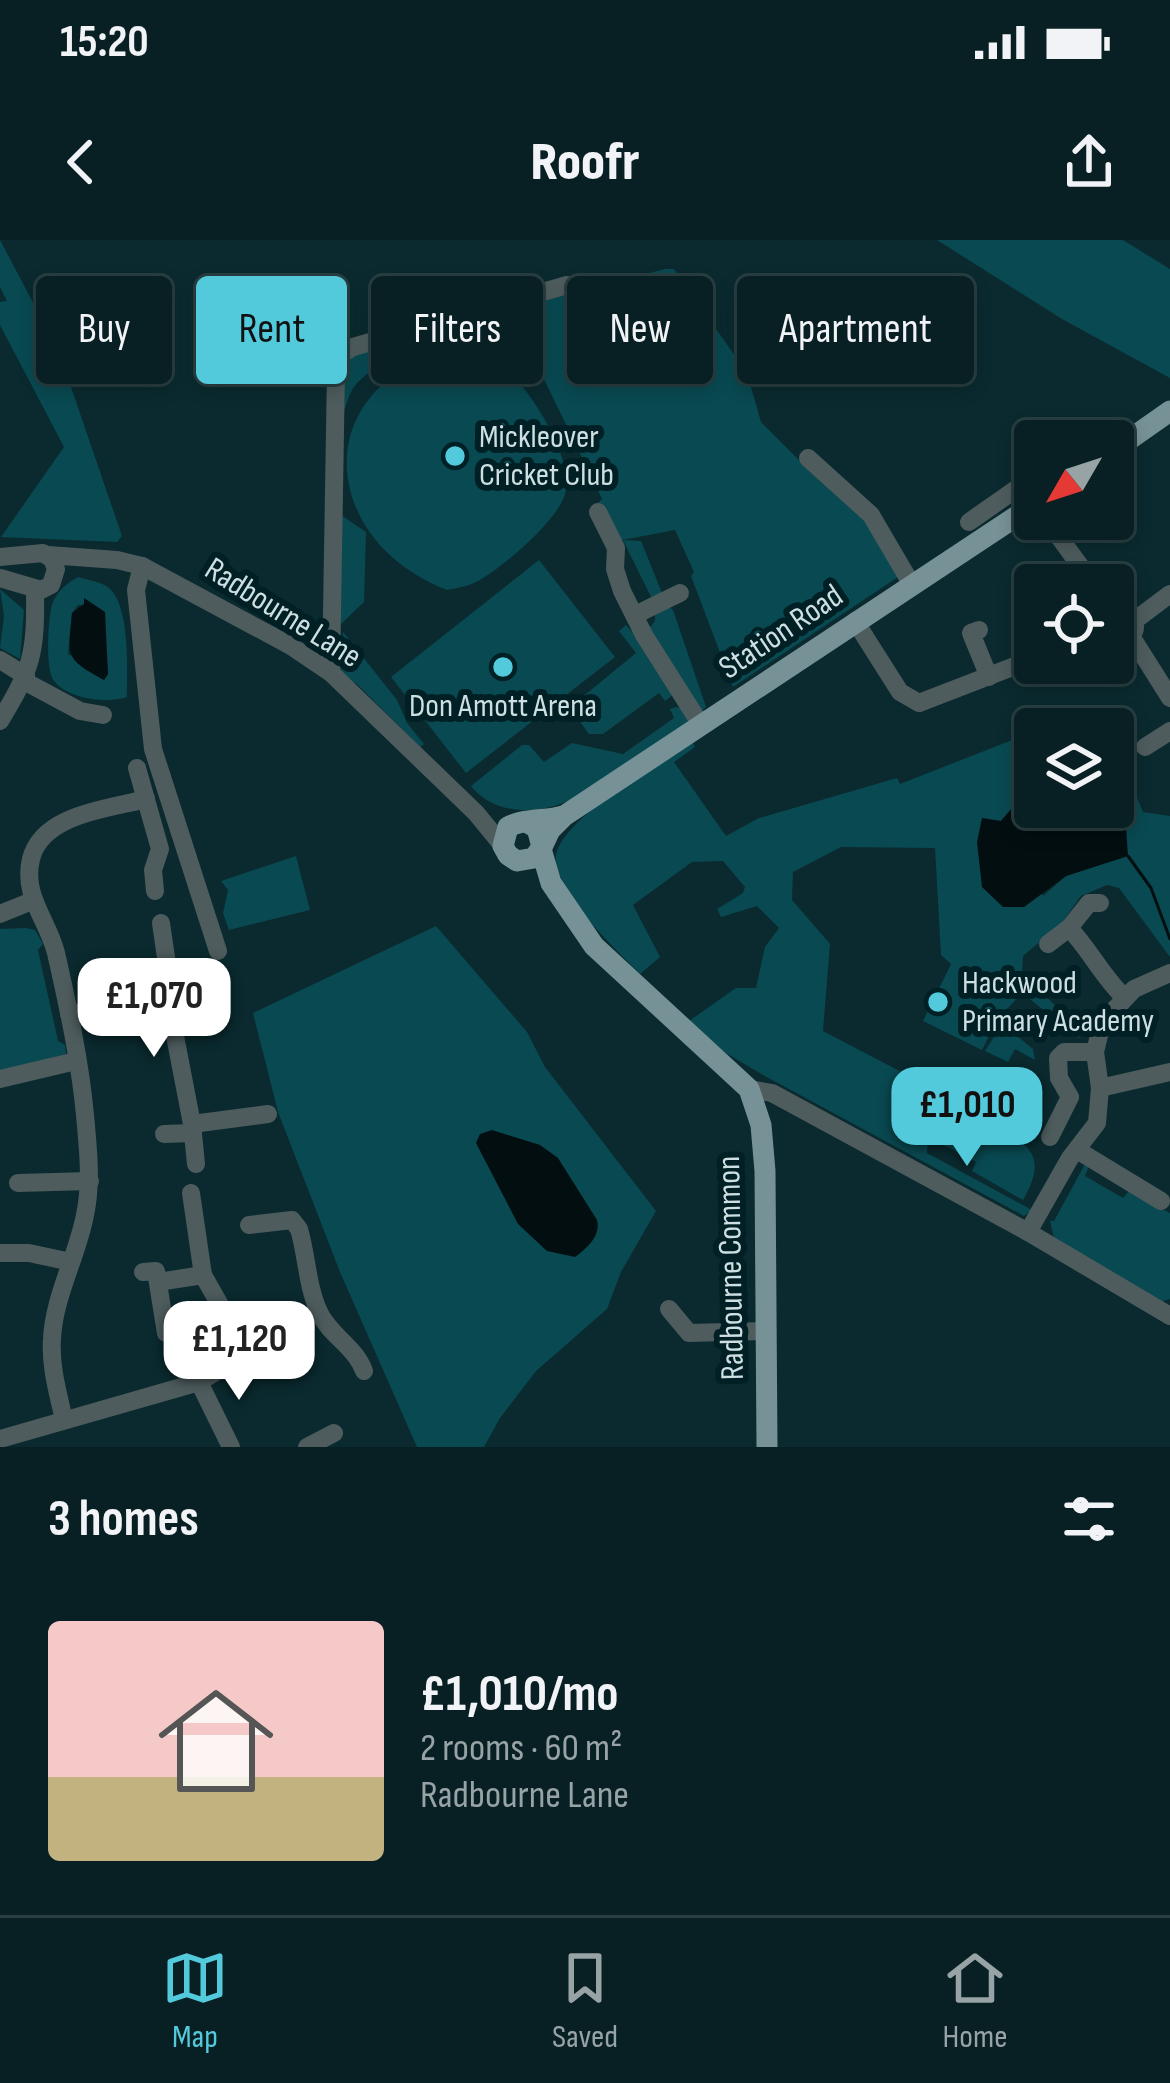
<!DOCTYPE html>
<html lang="en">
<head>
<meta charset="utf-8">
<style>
  body { margin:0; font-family:"Sofia Sans Condensed",sans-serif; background:#162d30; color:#f1f3f6; height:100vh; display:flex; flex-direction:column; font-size:45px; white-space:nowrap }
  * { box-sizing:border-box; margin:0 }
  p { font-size:39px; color:#98a3a6 }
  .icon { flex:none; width:66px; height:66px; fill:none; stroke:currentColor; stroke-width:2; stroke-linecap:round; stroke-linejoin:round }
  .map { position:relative; height:1207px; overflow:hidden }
  .drawer { display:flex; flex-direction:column; background:#082023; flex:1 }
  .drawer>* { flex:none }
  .hud { position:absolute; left:36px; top:36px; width:1098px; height:108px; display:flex; gap:24px }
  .needle { width:78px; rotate:231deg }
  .tools { position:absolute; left:1014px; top:180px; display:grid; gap:24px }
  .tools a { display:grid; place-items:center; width:120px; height:120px; border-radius:12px; background:#082023; box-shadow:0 6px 18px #0003,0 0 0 3px #293e41; font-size:60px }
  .price { position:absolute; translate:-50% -102px; padding:0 27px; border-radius:24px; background:#fff; color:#222; font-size:39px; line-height:78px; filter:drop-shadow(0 3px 6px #0008) }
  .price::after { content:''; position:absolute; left:50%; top:72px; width:36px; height:27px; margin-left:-18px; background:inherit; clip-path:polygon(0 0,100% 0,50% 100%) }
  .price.current { background:#53cadc; color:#111 }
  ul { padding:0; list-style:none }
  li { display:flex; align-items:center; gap:36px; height:300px; padding:0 48px }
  li span { display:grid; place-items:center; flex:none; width:336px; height:240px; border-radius:12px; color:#555 }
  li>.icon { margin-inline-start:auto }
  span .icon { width:144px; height:144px; fill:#fffc; stroke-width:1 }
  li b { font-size:51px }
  h2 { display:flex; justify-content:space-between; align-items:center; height:144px; padding:0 48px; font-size:51px }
  .pill { padding:0 42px; border-radius:12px; background:#082023; box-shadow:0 6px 18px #0003,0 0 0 3px #293e41; font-size:42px; line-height:108px }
  .pill.current { background:#53cadc; color:#111 }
  .status { display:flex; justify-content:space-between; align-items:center; height:84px; padding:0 60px; background:#082023; direction:ltr }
  .status svg { height:33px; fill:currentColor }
  header { display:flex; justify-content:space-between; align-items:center; height:156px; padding:0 48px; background:#082023; font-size:54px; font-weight:800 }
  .dock { display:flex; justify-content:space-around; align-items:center; height:168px; border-top:3px solid #293e41; background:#082023; font-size:33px; color:#98a3a6 }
  .dock a { display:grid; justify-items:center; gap:6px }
  .dock .current { color:#53cadc }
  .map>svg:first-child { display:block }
  .green { fill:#094951; fill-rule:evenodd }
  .water { fill:#020e10 }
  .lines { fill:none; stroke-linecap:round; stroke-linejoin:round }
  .stream { stroke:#020e10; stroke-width:3 }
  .minor { stroke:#4e5c5e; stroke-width:18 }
  .major { stroke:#769296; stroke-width:21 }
  .poi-dot { fill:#53cadc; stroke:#012025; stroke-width:4.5 }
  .labels { text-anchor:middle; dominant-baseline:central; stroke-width:12; stroke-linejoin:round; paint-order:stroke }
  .poi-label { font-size:33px; fill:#cedfe2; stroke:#012025; text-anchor:start }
  .street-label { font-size:33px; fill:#cedfe2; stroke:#012025 }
</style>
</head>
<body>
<div class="status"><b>15:20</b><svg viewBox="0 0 49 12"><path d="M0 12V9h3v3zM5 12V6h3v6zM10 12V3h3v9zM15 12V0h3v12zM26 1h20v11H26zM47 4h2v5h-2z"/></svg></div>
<header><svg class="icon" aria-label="back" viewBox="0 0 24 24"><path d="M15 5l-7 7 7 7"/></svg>Roofr<svg class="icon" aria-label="share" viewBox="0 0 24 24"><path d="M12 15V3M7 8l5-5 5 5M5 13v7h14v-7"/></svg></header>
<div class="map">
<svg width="1170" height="1207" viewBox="0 0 1170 1207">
  <rect width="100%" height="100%" fill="#0a2a2f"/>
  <!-- green -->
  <g class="green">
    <path d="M0,0L59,112L122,296L117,302L1,297L64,207L0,85V62L7,61L0,47Z"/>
    <path d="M937,0H1123L1170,29V138L1062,79Z"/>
    <path d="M665,29H674L747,133L761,182L819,240L871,283L898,337L733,447L691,336L694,332L675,290L617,301L598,263L602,259L527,104C507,109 485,91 463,90C434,90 372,124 354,147C349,154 346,166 343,174C341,147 337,126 359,109Z"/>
    <path d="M469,108C480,113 494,117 502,124C529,148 575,217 565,254C558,281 499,331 474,343C466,347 455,348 447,350C309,296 311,130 469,108Z"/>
    <path d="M341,275L366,292L364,362L340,385Z"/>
    <path d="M623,300L641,301L662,353L652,359Z"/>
    <path d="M539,320L615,417L466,533L391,437Z"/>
    <path d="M78,337C87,340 98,341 106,346C131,361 127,430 127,457C108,464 68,459 54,441C45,430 48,379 52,365C56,352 67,343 78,337ZM78,365H84L105,405L108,434L68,414L72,373Z"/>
    <path d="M0,349L24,370L20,419L0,408L4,376Z"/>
    <path d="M667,365L673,370L706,467L701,472L647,391L655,381V373Z"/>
    <path d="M626,385L644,405L674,454L665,461L659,453L603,494H589L575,475V463L636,413L619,391Z"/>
    <path d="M343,392L397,460L407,483L424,504L420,507L358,445L337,430Z"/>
    <path d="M1099,466L1108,489H1040Z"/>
    <path d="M676,467L684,468L689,486L570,566L566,562C533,575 493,574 471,546L522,505H529L544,522L572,503L623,514L674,478L670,469Z"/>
    <path d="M1035,491V541L1001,581L1043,656L1066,636L1127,616L1126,588L1113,560V501L1143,572L1170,576V717L1119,648L1107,645L1081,656L1061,684L1023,716L1022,734L1081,790L1079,798L1022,753L997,780L982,810L923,781L951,724L941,715L935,608L841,607L793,632L792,660L830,704L823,791L932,848L927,913L1032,970L1024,976L763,835L726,813L689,781L736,748H756L765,707L779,688L757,666L721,677L717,669L743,653L745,647L723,621L692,622L633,665L660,717L640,734C614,707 562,660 556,622C550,584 661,523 693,503L695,507L674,522L726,596L759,578L897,538L900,544Z"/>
    <path d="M296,616L310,670L229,690L223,673L228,650L221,641Z"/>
    <path d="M436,686L527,792L545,827L656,971L621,1032L607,1069L536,1131L500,1178L484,1207H417L340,1032L278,872L253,773Z"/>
    <path d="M26,688L35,690L43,704L38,710L58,801L65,805L66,814L0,832V689Z"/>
    <path d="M1002,784L1033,809L1035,820L1015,809L1008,822L985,811Z"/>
    <path d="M949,871L991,893L996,886C1034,906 1046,920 1023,960L972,931L976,922L934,900Z"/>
    <path d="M1085,924L1089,926L1085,936L1123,958L1129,951L1170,973V1059L1160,1062L1055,1002L1050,981H1054Z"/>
  </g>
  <!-- water -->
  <g class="water">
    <path d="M84,358L105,372L108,434L104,440C64,418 68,417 72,373L84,364Z"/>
    <path d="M1035,541V567H1113V560L1126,588L1128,616L1066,636L1024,667H1003L982,647L977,602L982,578L1001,581Z"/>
    <path d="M492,890L540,905L558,918L597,980C601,996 587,1008 575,1017L547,1011L518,984L476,903L480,894Z"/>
  </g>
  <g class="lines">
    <!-- stream -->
    <path class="stream" d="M1128,616L1151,648L1170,699"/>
    <!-- minor -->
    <g class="minor">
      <path d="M808,218L871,275L912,345"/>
      <path d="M598,272L616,308L615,329L622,351L644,395L701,485"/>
      <path d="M1046,279L1094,345"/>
      <path d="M969,282L1016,249"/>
      <path d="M48,315L117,320L142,326L291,406L331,433L476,573L503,606"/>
      <path d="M0,317L43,313L52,319L56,329L51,345L41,350L0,338"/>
      <path d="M142,326L136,350L153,509L218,711"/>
      <path d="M635,375L680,353"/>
      <circle cx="1125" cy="387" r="10"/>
      <path d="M855,381L900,452L919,463L1015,426"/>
      <path d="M1134,381L1170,354"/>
      <path d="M979,390L971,393L989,437"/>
      <path d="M1131,396L1170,458"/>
      <path d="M0,420L26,436"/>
      <path d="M331,433L336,130L339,116L353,107L567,45"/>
      <path d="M24,441L80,471L103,475"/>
      <path d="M0,481C32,428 36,414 35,351"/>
      <path d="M1145,507L1170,491"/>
      <path d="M137,528L160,609L153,630L155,651"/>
      <path d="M0,674L32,661"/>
      <path d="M161,683L171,752L167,766"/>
      <path d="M1069,688C1090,710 1102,736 1124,757"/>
      <path d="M1048,704L1069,688L1089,663H1100"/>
      <path d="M69,774L148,763L170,770L192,884L196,924"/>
      <path d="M0,839L76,821"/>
      <path d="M1100,848L1170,832"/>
      <path d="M749,849L772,853L1028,992L1170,1076"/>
      <path d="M192,884L268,874"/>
      <path d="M164,894L193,893"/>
      <path d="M1050,897L1070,857L1059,838L1058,818L1064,812H1095"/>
      <path d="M1077,910L1161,961"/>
      <path d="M18,943L90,941"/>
      <path d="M191,953L203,1035L247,1113"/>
      <path d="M249,985L292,980L299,989C307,1016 307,1046 319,1072C330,1096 355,1106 364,1131"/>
      <path d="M1028,992L1070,918L1097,883L1100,848L1095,812L1102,783L1134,749L1170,733"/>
      <path d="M0,1013H29L71,1022"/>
      <path d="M143,1032L156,1031L166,1093"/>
      <path d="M158,1042L203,1035"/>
      <path d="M669,1069L689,1093L766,1091"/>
      <path d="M199,1142L231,1207"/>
      <path d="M64,1180C58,1153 50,1126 52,1099C54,1056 77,1017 85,975C92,942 88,909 85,875C80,821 68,766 56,713C48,680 22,656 31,619C42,574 108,569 146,559"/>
      <path d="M0,1199L199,1142L318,1071"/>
      <path d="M307,1207L334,1193"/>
    </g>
    <!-- major -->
    <g class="major">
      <path d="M1113,211L1170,171"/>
      <path d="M526,582L537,588L542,607L534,618L517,621L508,615L503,606L508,587C524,578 546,581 563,576"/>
      <path d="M542,607L550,590L564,576L1035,264"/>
      <path d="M541,609L551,643L594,706L749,849L761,885L765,931L767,1207"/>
    </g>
  </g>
  <!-- markers -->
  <g class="poi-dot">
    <circle cx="455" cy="216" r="12"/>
    <circle cx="503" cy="427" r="12"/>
    <circle cx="938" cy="762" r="12"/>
  </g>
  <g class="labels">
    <!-- poi labels -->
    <g class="poi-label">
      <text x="479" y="197">Mickleover<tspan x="479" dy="38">Cricket Club</tspan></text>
      <text x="503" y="466" text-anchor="middle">Don Amott Arena</text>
      <text x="962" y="743">Hackwood<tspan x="962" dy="38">Primary Academy</tspan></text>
    </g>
    <!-- street labels -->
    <g class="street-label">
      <text transform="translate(283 373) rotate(32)">Radbourne Lane</text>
      <text transform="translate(781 392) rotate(-34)">Station Road</text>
      <text transform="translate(731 1028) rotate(-91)">Radbourne Common</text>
    </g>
  </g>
</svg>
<div class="tools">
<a><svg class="needle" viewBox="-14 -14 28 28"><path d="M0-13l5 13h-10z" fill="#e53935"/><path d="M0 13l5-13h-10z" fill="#98a3a6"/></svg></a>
<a><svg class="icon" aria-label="locate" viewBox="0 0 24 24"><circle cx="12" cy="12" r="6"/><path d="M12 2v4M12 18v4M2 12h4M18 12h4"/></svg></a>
<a><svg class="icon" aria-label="layers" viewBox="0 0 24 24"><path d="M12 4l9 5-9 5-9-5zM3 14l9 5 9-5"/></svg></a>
</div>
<b class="price" style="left:154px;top:820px">£1,070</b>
<b class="price current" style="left:967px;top:929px">£1,010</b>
<b class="price" style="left:239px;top:1163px">£1,120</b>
<div class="hud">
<a class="pill">Buy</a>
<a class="pill current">Rent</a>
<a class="pill">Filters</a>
<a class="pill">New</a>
<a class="pill">Apartment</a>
</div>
</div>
<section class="drawer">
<h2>3 homes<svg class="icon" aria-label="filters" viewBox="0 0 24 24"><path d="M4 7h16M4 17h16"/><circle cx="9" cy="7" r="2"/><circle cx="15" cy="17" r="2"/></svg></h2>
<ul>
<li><span style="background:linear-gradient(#f6c9c9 65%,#c2b280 0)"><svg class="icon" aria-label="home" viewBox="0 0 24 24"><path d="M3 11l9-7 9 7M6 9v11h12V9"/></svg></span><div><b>£1,010/mo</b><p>2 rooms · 60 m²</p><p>Radbourne Lane</p></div></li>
</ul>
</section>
<nav class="dock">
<a class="current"><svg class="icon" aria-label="map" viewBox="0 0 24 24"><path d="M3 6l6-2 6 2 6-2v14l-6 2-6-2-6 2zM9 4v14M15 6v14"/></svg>Map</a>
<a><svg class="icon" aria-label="saved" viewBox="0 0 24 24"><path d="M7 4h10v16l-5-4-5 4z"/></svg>Saved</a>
<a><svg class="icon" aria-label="home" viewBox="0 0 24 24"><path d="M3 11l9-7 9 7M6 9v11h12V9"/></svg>Home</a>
</nav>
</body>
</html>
